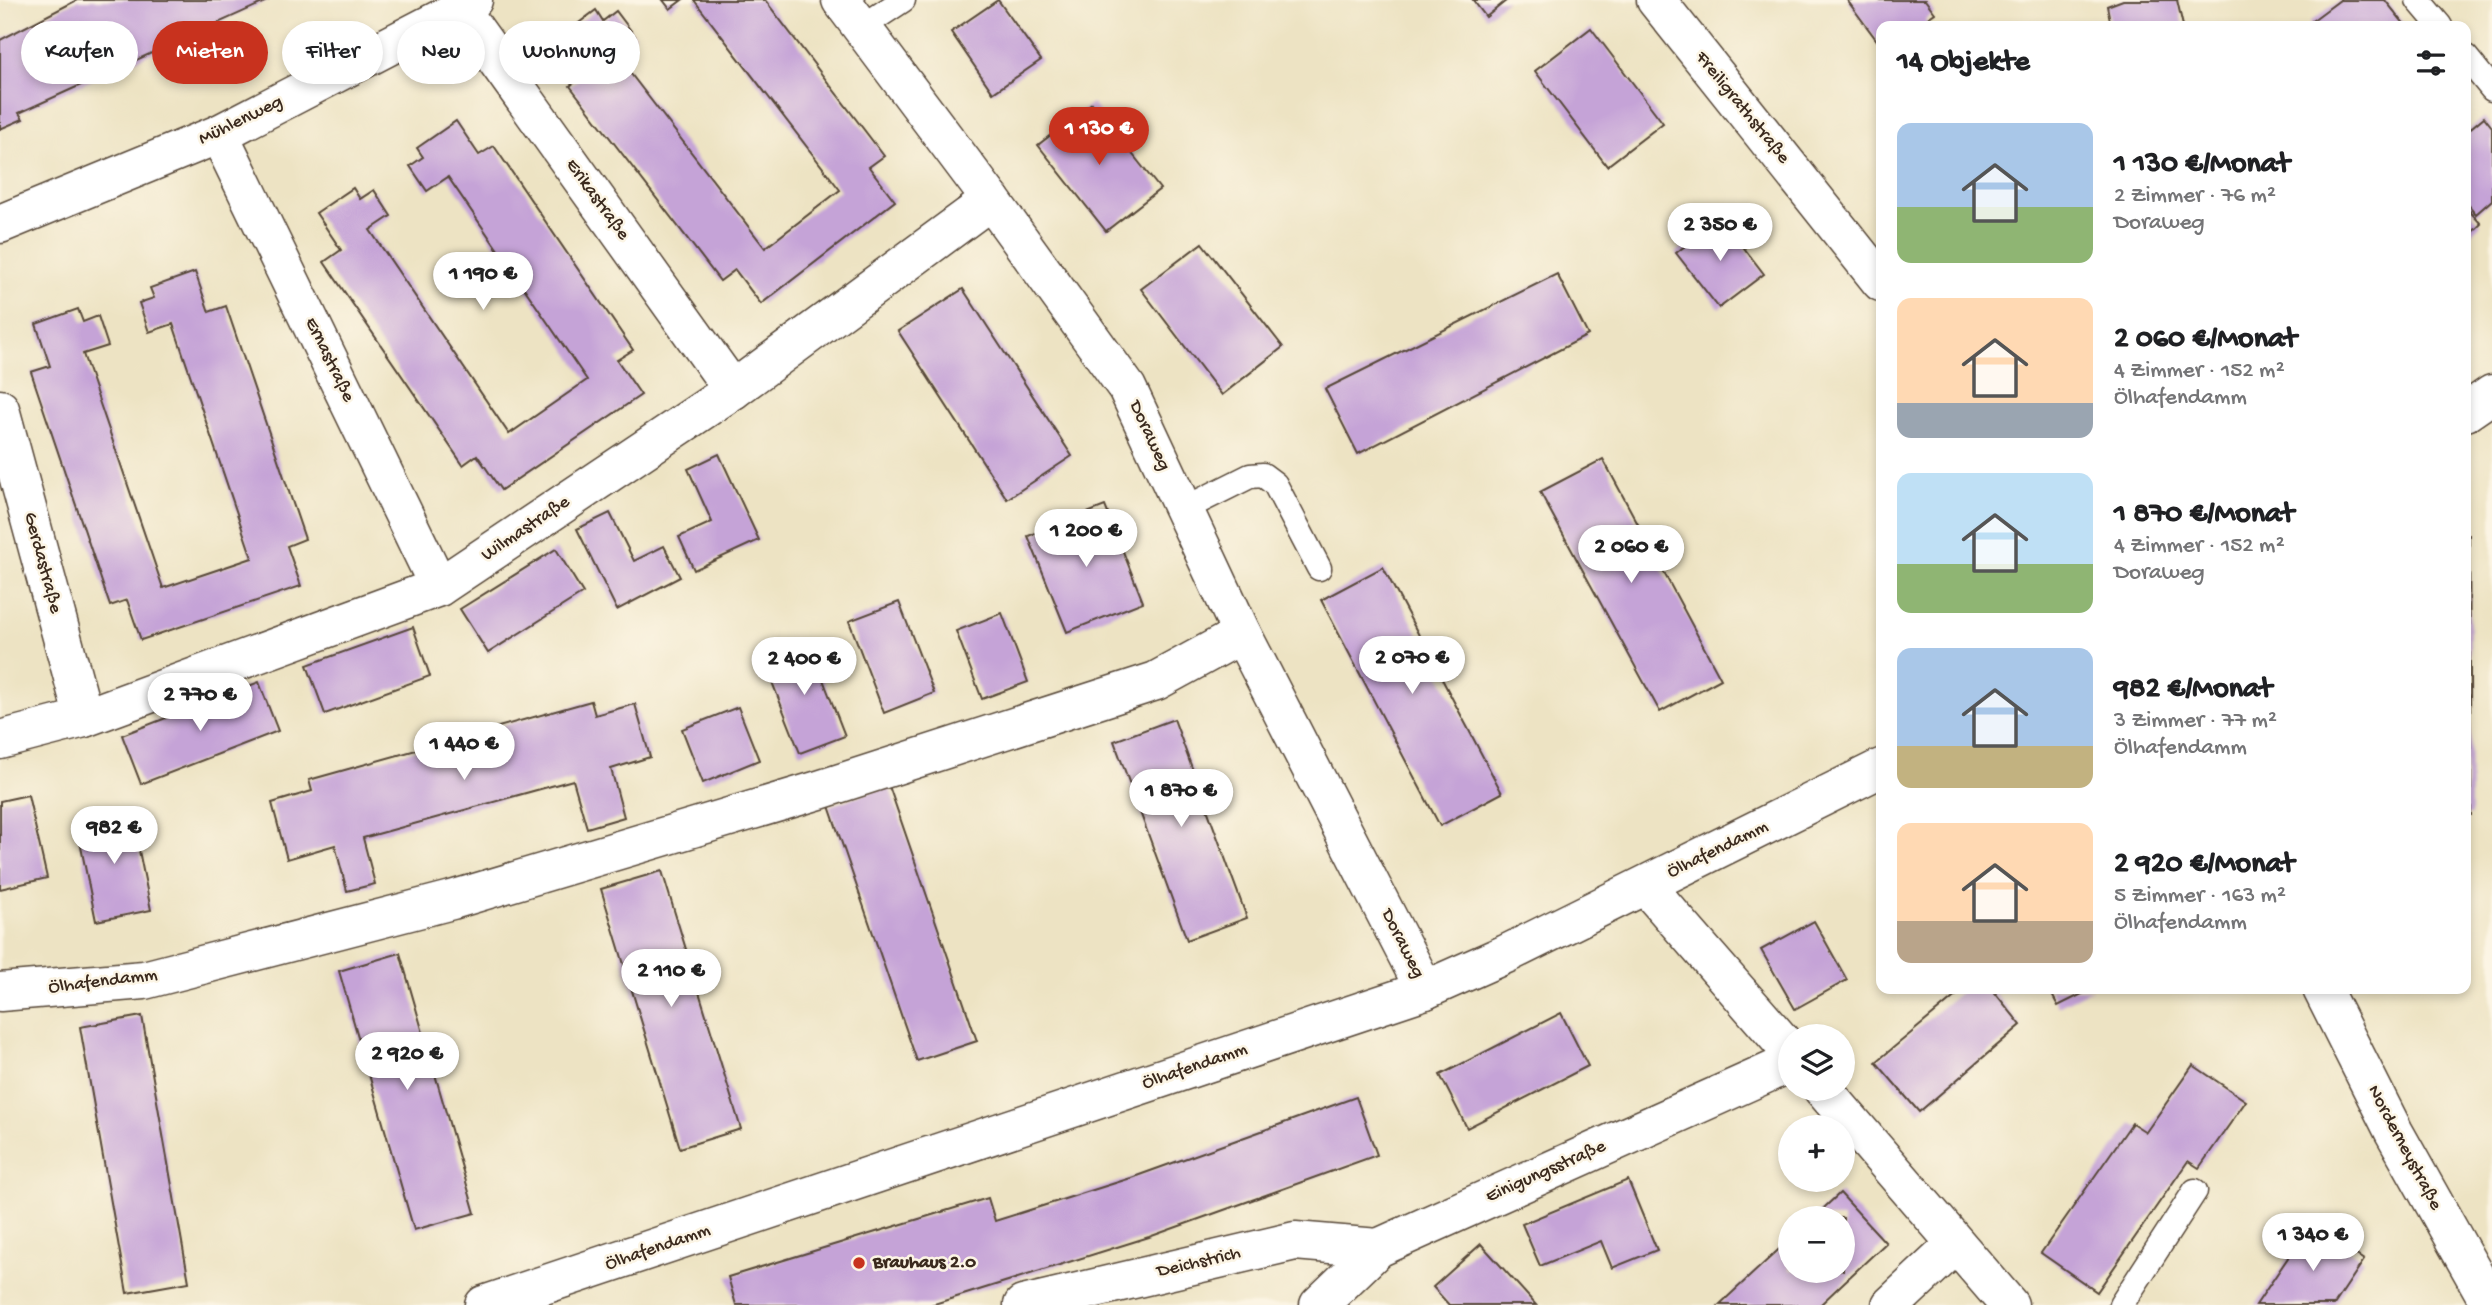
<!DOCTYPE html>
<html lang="de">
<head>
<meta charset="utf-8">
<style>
  body { margin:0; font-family:"Gochi Hand",sans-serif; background:#f6f6f6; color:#202124; height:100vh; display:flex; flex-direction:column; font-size:26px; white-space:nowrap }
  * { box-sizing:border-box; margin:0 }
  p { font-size:23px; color:#757577 }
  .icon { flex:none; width:38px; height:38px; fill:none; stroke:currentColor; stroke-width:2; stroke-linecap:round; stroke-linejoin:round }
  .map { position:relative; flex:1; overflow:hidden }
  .sheet { position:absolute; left:1876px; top:21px; width:595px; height:973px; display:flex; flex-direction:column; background:#fff; border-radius:14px; box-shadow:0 4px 10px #0003 }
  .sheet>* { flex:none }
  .banner { position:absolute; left:21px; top:21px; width:665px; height:63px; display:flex; gap:14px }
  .tools { position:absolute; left:1778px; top:1024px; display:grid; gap:14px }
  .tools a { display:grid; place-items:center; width:77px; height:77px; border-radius:50%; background:#fff; box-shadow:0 4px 10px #0003; font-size:35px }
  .price { position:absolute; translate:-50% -60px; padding:0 16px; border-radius:24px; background:#fff; color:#222; font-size:23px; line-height:46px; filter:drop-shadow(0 2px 4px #0008) }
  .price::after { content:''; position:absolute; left:50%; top:42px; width:21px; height:16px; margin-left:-10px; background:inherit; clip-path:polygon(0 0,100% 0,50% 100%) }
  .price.on { background:#c8321e; color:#fff }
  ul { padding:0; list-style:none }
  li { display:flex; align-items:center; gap:21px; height:175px; padding:0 21px }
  li span { display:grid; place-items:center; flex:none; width:196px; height:140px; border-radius:14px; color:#555 }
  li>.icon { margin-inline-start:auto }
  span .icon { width:84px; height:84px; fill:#fffc; stroke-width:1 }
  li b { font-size:30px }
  h2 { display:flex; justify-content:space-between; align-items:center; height:84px; padding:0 21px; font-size:30px }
  .chip { padding:0 24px; border-radius:32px; background:#fff; box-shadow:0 4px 10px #0003; font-size:24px; line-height:63px }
  .chip.on { background:#c8321e; color:#fff }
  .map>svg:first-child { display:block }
  .building { fill:#c5a3d7 }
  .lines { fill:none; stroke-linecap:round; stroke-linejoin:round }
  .service-casing { stroke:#564637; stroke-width:27 }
  .minor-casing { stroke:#564637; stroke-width:41 }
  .tertiary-casing { stroke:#564637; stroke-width:41 }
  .service { stroke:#fff; stroke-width:24 }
  .minor { stroke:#fff; stroke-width:38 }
  .tertiary { stroke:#fff; stroke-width:38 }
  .poi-dot { fill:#c8321e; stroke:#fcf5e5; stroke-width:2.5 }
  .labels { text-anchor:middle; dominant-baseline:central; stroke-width:5; stroke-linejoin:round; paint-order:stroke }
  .street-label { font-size:19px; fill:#3b2a1e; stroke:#fcf5e5 }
  .poi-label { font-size:19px; font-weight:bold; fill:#3b2a1e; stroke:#fcf5e5; text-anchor:start }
</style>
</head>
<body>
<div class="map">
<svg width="2492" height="1305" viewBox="0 0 2492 1305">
  <rect width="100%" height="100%" fill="#fcf5e5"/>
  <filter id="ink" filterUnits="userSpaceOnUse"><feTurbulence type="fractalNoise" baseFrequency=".0143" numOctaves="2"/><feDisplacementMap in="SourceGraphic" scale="14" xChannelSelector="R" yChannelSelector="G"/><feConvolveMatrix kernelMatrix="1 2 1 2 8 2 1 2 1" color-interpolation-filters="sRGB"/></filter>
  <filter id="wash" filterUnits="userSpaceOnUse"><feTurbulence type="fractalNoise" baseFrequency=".00686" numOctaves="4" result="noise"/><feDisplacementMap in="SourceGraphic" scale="28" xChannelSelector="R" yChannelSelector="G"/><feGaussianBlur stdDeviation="1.57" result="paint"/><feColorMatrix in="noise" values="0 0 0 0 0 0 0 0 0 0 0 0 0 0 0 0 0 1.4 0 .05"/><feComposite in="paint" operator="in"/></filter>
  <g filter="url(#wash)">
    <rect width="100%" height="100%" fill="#ede3c3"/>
    <g id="blocks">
      <!-- building -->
      <g class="building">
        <path d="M77,0H269L19,113L23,119L0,129V40Z"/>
        <path d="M663,0H682L670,9Z"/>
        <path d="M694,0H765L884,156L869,167L895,201L761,304L735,270L720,281L570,86L586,73L559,38L596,10L603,21L616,11L635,36L614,52L765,248L840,190Z"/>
        <path d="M998,0L1041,60L993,93L951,32Z"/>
        <path d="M1473,0H1507L1486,17Z"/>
        <path d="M1847,0H1925L1935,13L1925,20L1929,26H1881V46Z"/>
        <path d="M2123,0H2177L2183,26H2111L2107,6Z"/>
        <path d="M2340,0H2385L2406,26H2312L2309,23Z"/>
        <path d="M1591,28L1663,123L1607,166L1535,71Z"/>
        <path d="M1092,103L1160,189L1106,231L1038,145Z"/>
        <path d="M2484,117L2492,127V200L2476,214L2466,202V132Z"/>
        <path d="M456,121L479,155L494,146L633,350L617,360L641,395L501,490L477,455L463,465L324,262L341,250L316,213L353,188L360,199L374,190L391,216L370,230L509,434L587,380L448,177L427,191L410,166L423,157L417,148Z"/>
        <path d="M2466,207L2481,224L2466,238Z"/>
        <path d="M1721,218L1764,274L1719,308L1676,253Z"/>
        <path d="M1202,243L1283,347L1222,395L1141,289Z"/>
        <path d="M195,272L209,312L226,306L305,539L287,546L301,586L141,640L127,600L110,606L31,372L50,366L36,324L78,309L83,322L98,316L108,346L83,354L163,588L252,558L173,324L149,332L139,303L154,298L150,288Z"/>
        <path d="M1557,274L1588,335L1358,454L1325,389Z"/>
        <path d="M963,289L1072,456L1007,499L898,331Z"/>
        <path d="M719,454L759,540L694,570L679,537L712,522L688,469Z"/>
        <path d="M1603,459L1721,679L1660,712L1540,492Z"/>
        <path d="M1105,506L1143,602L1067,632L1028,536Z"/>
        <path d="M610,513L634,561L664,546L680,577L617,610L577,529Z"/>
        <path d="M2466,535H2469L2471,815H2466Z"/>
        <path d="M556,549L583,593L488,653L460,609Z"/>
        <path d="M1383,567L1502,793L1440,826L1321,600Z"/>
        <path d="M899,602L934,693L884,713L849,621Z"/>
        <path d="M1002,613L1028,682L982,699L956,631Z"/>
        <path d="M413,627L430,676L325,714L307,665Z"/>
        <path d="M808,641L845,736L800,753L763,659Z"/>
        <path d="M259,682L278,731L141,784L122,735Z"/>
        <path d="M591,701L595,715L635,704L650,757L611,769L624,817L587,828L573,780L363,838L375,884L347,891L335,845L287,859L272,803L312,791L309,780Z"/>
        <path d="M738,707L759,760L703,783L682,729Z"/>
        <path d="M1174,719L1247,918L1187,940L1114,741Z"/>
        <path d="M889,786L977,1041L917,1061L829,806Z"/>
        <path d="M28,795L47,878L0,889V801Z"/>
        <path d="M131,811L151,910L96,921L76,822Z"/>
        <path d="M662,871L741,1129L680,1148L601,889Z"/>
        <path d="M1814,921L1847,980L1795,1009L1761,950Z"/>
        <path d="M400,953L475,1213L414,1230L339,971Z"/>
        <path d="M1964,989H1992L2021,1025L1919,1112L1876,1062Z"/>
        <path d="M2049,989H2092L2058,1006Z"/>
        <path d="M1561,1013L1588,1066L1467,1128L1440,1075Z"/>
        <path d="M142,1016L189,1282L127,1293L80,1027Z"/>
        <path d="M2193,1065L2246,1101L2199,1168L2188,1161L2097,1292L2041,1253L2132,1123L2146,1132Z"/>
        <path d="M1356,1097L1377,1155L1149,1237L931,1305H736L728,1277L988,1198L995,1221L1131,1178Z"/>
        <path d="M1628,1180L1657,1250L1612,1268L1601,1241L1540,1266L1522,1224Z"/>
        <path d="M1840,1193L1886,1243L1841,1285L1820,1305H1719L1790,1239V1270H1843V1218H1813Z"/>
        <path d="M2310,1225L2364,1260L2334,1305H2256Z"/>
        <path d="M1481,1244L1536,1305H1449L1433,1287Z"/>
      </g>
    </g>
  </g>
  <g filter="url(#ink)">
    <use href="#blocks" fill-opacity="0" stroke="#564637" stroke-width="2"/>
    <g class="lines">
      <!-- service casing -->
      <g class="service-casing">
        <g id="service">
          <path d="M2418,0L2440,26"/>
          <path d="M862,27L903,0"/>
          <path d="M2466,57L2492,89"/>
          <path d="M1184,509L1250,476L1263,475L1275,484L1319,568"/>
          <path d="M2121,1305L2195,1191"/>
        </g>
      </g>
      <!-- minor casing -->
      <g class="minor-casing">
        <g id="minor">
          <path d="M841,0L991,200L1127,388L1242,634L1425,990"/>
          <path d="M460,9L733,390"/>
          <path d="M219,134L439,587"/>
          <path d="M0,224L219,134L460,9L473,0"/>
          <path d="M0,409L84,718"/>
          <path d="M2466,412L2492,394"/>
          <path d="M0,740L84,718L439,587L733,390L991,200"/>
          <path d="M1646,886L1790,1051"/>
          <path d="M0,992L144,980L452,900L819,790L1156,681L1242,634"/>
          <path d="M1822,1088L2009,1305"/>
          <path d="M484,1305L1425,990L1506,954L1881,768"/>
          <path d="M1023,1305L1295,1241L1378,1248"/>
          <path d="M1319,1305L1378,1248L1790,1063"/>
          <path d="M1891,1305L1956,1244"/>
        </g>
      </g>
      <!-- tertiary casing -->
      <g class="tertiary-casing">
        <g id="tertiary">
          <path d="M1656,0L1881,282"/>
          <path d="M2322,989L2394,1132L2491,1305"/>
        </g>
      </g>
      <!-- service -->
      <use href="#service" class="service"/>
      <!-- minor -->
      <use href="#minor" class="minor"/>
      <!-- tertiary -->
      <use href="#tertiary" class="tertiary"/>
    </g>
  </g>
  <!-- markers -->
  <circle class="poi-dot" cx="859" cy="1263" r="7"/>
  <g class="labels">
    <!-- street labels -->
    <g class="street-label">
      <text transform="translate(1742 108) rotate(51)">Freiligrathstraße</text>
      <text transform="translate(241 121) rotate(-26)">Mühlenweg</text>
      <text transform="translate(597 200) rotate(54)">Erikastraße</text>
      <text transform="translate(329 360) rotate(64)">Ernastraße</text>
      <text transform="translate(1149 436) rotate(65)">Doraweg</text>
      <text transform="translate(526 529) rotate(-34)">Wilmastraße</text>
      <text transform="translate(42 563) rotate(75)">Gerdastraße</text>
      <text transform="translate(1718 850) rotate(-26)">Ölhafendamm</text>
      <text transform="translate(1402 944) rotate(63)">Doraweg</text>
      <text transform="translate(103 982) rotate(-7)">Ölhafendamm</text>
      <text transform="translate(1195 1067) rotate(-19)">Ölhafendamm</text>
      <text transform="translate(2404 1148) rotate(62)">Norderneystraße</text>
      <text transform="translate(1546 1172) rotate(-24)">Einigungsstraße</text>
      <text transform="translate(658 1248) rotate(-19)">Ölhafendamm</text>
      <text transform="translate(1199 1263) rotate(-13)">Deichstrich</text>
    </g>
    <!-- poi labels -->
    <g class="poi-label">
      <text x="873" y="1263">Brauhaus 2.0</text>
    </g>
  </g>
</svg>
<div class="tools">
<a><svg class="icon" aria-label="layers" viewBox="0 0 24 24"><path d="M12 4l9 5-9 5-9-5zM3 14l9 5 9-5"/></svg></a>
<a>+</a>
<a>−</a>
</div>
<b class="price on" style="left:1099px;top:167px">1 130 €</b>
<b class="price" style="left:1720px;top:263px">2 350 €</b>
<b class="price" style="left:483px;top:312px">1 190 €</b>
<b class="price" style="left:1086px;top:569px">1 200 €</b>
<b class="price" style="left:1631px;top:585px">2 060 €</b>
<b class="price" style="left:1412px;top:696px">2 070 €</b>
<b class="price" style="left:804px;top:697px">2 400 €</b>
<b class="price" style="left:200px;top:733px">2 770 €</b>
<b class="price" style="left:464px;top:782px">1 440 €</b>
<b class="price" style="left:1181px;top:829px">1 870 €</b>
<b class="price" style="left:114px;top:866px">982 €</b>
<b class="price" style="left:671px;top:1009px">2 110 €</b>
<b class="price" style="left:407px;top:1092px">2 920 €</b>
<b class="price" style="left:2313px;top:1273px">1 340 €</b>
<div class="banner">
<a class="chip">Kaufen</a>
<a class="chip on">Mieten</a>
<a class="chip">Filter</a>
<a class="chip">Neu</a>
<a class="chip">Wohnung</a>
</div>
<section class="sheet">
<h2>14 Objekte<svg class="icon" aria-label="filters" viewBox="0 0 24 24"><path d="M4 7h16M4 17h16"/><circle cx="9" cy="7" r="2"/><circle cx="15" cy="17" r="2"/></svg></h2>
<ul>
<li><span style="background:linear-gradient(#a9c7e8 60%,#8fb573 0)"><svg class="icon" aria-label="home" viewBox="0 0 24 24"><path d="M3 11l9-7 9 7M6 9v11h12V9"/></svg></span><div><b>1 130 €/Monat</b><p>2 Zimmer · 76 m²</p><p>Doraweg</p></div></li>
<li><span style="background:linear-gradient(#ffd9b3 75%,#9aa5b1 0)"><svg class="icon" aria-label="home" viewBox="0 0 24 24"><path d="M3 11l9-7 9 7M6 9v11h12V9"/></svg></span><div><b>2 060 €/Monat</b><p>4 Zimmer · 152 m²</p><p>Ölhafendamm</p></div></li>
<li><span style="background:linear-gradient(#bfe0f5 65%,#8fb573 0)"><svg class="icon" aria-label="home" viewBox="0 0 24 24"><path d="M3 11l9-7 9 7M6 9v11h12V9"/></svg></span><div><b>1 870 €/Monat</b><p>4 Zimmer · 152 m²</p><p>Doraweg</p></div></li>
<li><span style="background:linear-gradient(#a9c7e8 70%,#c2b280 0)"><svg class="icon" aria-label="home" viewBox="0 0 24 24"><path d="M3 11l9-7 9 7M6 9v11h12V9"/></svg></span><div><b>982 €/Monat</b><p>3 Zimmer · 77 m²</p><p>Ölhafendamm</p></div></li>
<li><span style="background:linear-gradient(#ffd9b3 70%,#b9a48a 0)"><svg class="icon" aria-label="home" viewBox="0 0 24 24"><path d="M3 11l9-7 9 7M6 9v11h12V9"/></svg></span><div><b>2 920 €/Monat</b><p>5 Zimmer · 163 m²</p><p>Ölhafendamm</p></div></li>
</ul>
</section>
</div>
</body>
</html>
